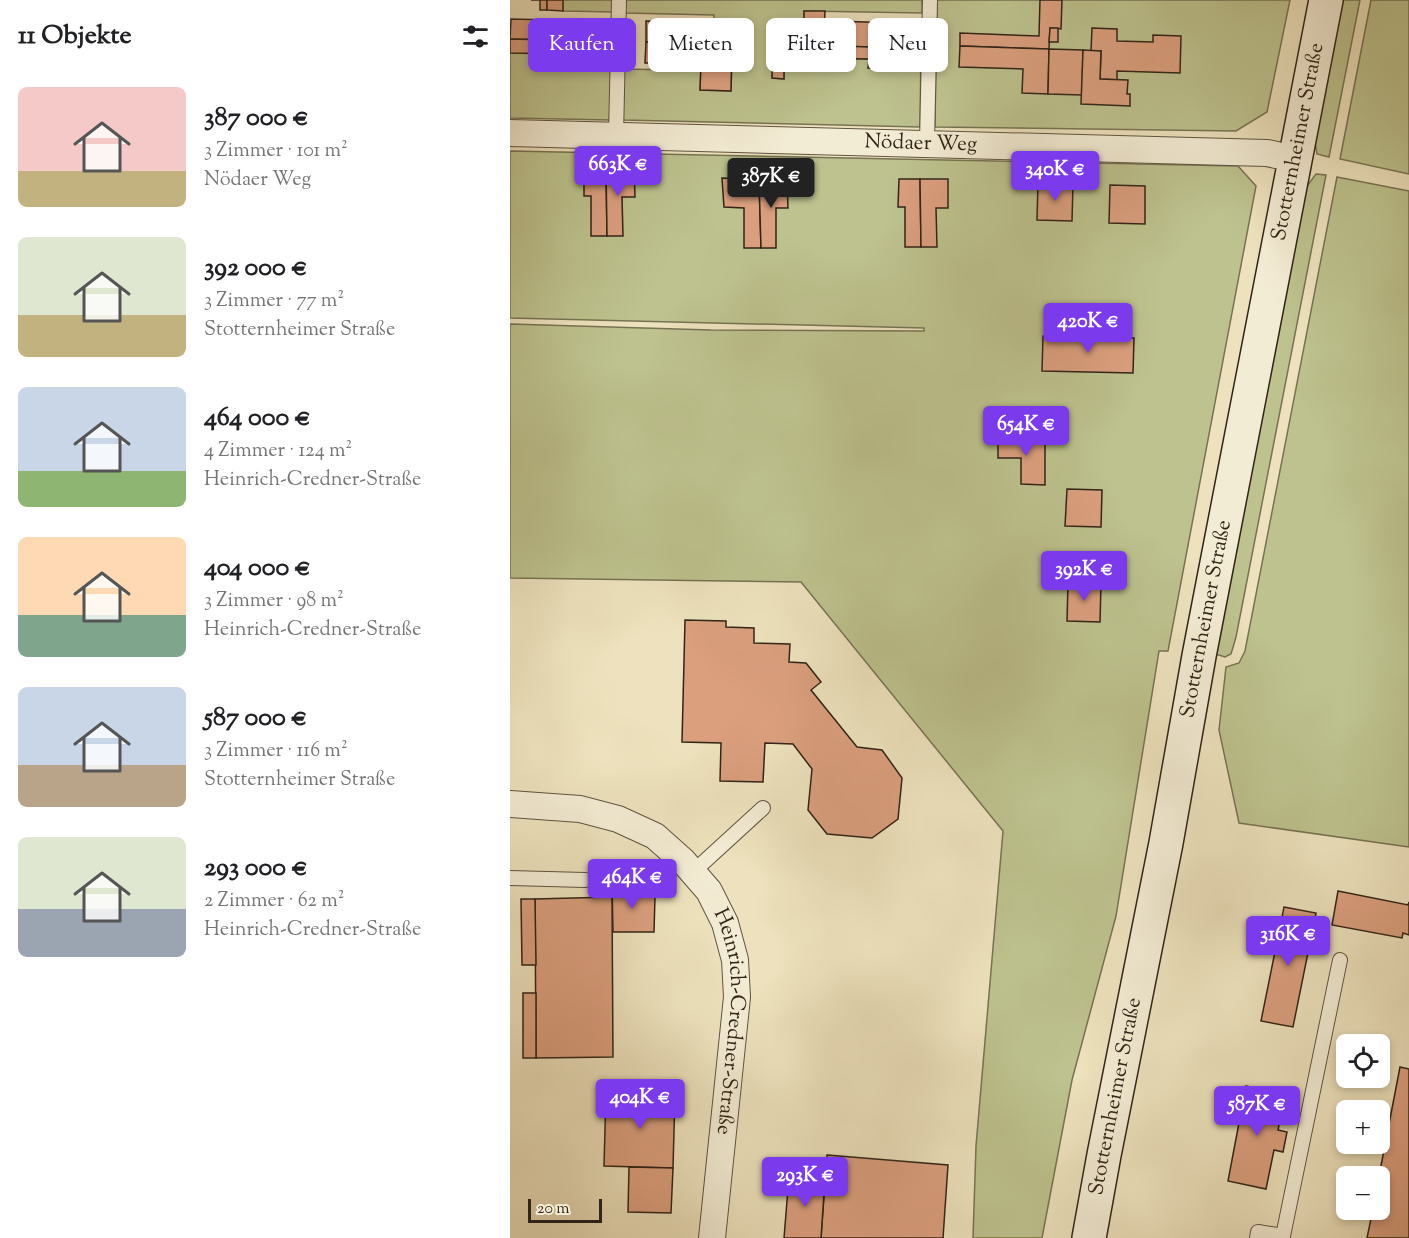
<!DOCTYPE html>
<html lang="de">
<head>
<meta charset="utf-8">
<style>
  body { margin:0; font-family:"Sorts Mill Goudy",serif; background:#f6f6f6; color:#202124; height:100vh; display:flex; flex-direction:column; font-size:22px; white-space:nowrap }
  * { box-sizing:border-box; margin:0 }
  p { font-size:20px; color:#757577 }
  .icon { flex:none; width:33px; height:33px; fill:none; stroke:currentColor; stroke-width:2; stroke-linecap:round; stroke-linejoin:round }
  .map { position:relative; flex:1; overflow:hidden }
  .sheet { display:flex; flex-direction:column; background:#fff; width:510px }
  .sheet>* { flex:none }
  .hud { position:absolute; left:18px; top:18px; width:570px; height:54px; display:flex; gap:12px }
  .fabs { position:absolute; left:826px; top:1034px; display:grid; gap:12px }
  .fabs a { display:grid; place-items:center; width:54px; height:54px; border-radius:9px; background:#fff; box-shadow:0 3px 9px #0003; font-size:30px }
  .scale { position:absolute; left:18px; bottom:15px; width:74px; box-sizing:border-box; padding-left:6px; border:3px solid #312418; border-top:0; font-size:16px; line-height:21px; white-space:nowrap; color:#312418; -webkit-text-stroke:4px #f3ecd4; paint-order:stroke }
  .price { position:absolute; translate:-50% -51px; padding:0 14px; border-radius:6px; background:#7c3aed; color:#fff; font-size:20px; line-height:39px; filter:drop-shadow(0 2px 3px #0008) }
  .price::after { content:''; position:absolute; left:50%; top:36px; width:18px; height:14px; margin-left:-9px; background:inherit; clip-path:polygon(0 0,100% 0,50% 100%) }
  .price.on { background:#222; color:#fff }
  ul { padding:0; list-style:none }
  li { display:flex; align-items:center; gap:18px; height:150px; padding:0 18px }
  li span { display:grid; place-items:center; flex:none; width:168px; height:120px; border-radius:9px; color:#555 }
  li>.icon { margin-inline-start:auto }
  span .icon { width:72px; height:72px; fill:#fffc; stroke-width:1 }
  li b { font-size:26px }
  h2 { display:flex; justify-content:space-between; align-items:center; height:72px; padding:0 18px; font-size:26px }
  .pill { padding:0 21px; border-radius:9px; background:#fff; box-shadow:0 3px 9px #0003; font-size:21px; line-height:54px }
  .pill.on { background:#7c3aed; color:#fff }
  main { display:flex; flex:1; min-height:0 }
  .map>svg:first-child { display:block }
  .green { fill:#bdc28e; stroke:#777353; stroke-width:1.5 }
  .building { fill:#db9f7e; stroke:#312418; stroke-width:1.5 }
  .lines { fill:none; stroke-linecap:round; stroke-linejoin:round }
  .service-casing { stroke:#605441; stroke-width:16 }
  .minor-casing { stroke:#605441; stroke-width:28 }
  .secondary-casing { stroke:#312418; stroke-width:36 }
  .service { stroke:#f3ecd4; stroke-width:14 }
  .minor { stroke:#f3ecd4; stroke-width:26 }
  .secondary { stroke:#f3ecd4; stroke-width:33 }
  .labels { text-anchor:middle; dominant-baseline:central; stroke-width:5; stroke-linejoin:round; paint-order:stroke }
  .street-label { font-size:21px; fill:#312418; stroke:#f3ecd4 }
</style>
</head>
<body>
<main>
<section class="sheet">
<h2>11 Objekte<svg class="icon" aria-label="filters" viewBox="0 0 24 24"><path d="M4 7h16M4 17h16"/><circle cx="9" cy="7" r="2"/><circle cx="15" cy="17" r="2"/></svg></h2>
<ul>
<li><span style="background:linear-gradient(#f6c9c9 70%,#c2b280 0)"><svg class="icon" aria-label="home" viewBox="0 0 24 24"><path d="M3 11l9-7 9 7M6 9v11h12V9"/></svg></span><div><b>387 000 €</b><p>3 Zimmer · 101 m²</p><p>Nödaer Weg</p></div></li>
<li><span style="background:linear-gradient(#dfe7d0 65%,#c2b280 0)"><svg class="icon" aria-label="home" viewBox="0 0 24 24"><path d="M3 11l9-7 9 7M6 9v11h12V9"/></svg></span><div><b>392 000 €</b><p>3 Zimmer · 77 m²</p><p>Stotternheimer Straße</p></div></li>
<li><span style="background:linear-gradient(#c9d6e8 70%,#8fb573 0)"><svg class="icon" aria-label="home" viewBox="0 0 24 24"><path d="M3 11l9-7 9 7M6 9v11h12V9"/></svg></span><div><b>464 000 €</b><p>4 Zimmer · 124 m²</p><p>Heinrich-Credner-Straße</p></div></li>
<li><span style="background:linear-gradient(#ffd9b3 65%,#7fa58c 0)"><svg class="icon" aria-label="home" viewBox="0 0 24 24"><path d="M3 11l9-7 9 7M6 9v11h12V9"/></svg></span><div><b>404 000 €</b><p>3 Zimmer · 98 m²</p><p>Heinrich-Credner-Straße</p></div></li>
<li><span style="background:linear-gradient(#c9d6e8 65%,#b9a48a 0)"><svg class="icon" aria-label="home" viewBox="0 0 24 24"><path d="M3 11l9-7 9 7M6 9v11h12V9"/></svg></span><div><b>587 000 €</b><p>3 Zimmer · 116 m²</p><p>Stotternheimer Straße</p></div></li>
<li><span style="background:linear-gradient(#dfe7d0 60%,#9aa5b1 0)"><svg class="icon" aria-label="home" viewBox="0 0 24 24"><path d="M3 11l9-7 9 7M6 9v11h12V9"/></svg></span><div><b>293 000 €</b><p>2 Zimmer · 62 m²</p><p>Heinrich-Credner-Straße</p></div></li>
</ul>
</section>
<div class="map">
<svg width="899" height="1238" viewBox="0 0 899 1238">
  <rect width="100%" height="100%" fill="#ede2bd"/>
  <filter id="stains"><feTurbulence type="fractalNoise" baseFrequency=".00333" numOctaves="4"/><feColorMatrix values="0 0 0 0 .2 0 0 0 0 .09 0 0 0 0 .02 0 0 0 .5 -.17"/></filter>
  <radialGradient id="worn" r=".72"><stop offset=".6" stop-color="#630" stop-opacity="0"/><stop offset="1" stop-color="#630" stop-opacity=".3"/></radialGradient>
  <!-- green -->
  <g class="green">
    <path d="M53,0H103V12L53,11Z"/>
    <path d="M115,0H412V13L294,11V31L277,30L276,45H263L262,78L274,79V69L305,70L306,58L359,59V68L388,69L389,48H411L410,127L113,120L114,69L166,70V63L191,64L190,90L221,91L223,33H204V15L115,13Z"/>
    <path d="M427,0H780L757,112L726,131L425,127Z"/>
    <path d="M829,0H850L819,157L807,154L803,132Z"/>
    <path d="M861,0H899V174L830,159Z"/>
    <path d="M79,41L102,42L100,120L0,118V53L50,54V63L78,64Z"/>
    <path d="M0,151L728,166L746,186L658,651H649L606,916L562,1080L532,1238H463L466,1146L493,831L291,582L0,578V324L201,330L414,331V328L0,318Z"/>
    <path d="M806,174L816,175L726,637L721,654L715,657L702,653L791,194Z"/>
    <path d="M827,177L899,191V847L729,823L709,730L716,667L729,663L735,651Z"/>
  </g>
  <!-- building -->
  <g class="building">
    <path d="M21,0H37V10H30V0Z"/>
    <path d="M37,0H53V11L37,10Z"/>
    <path d="M530,0H552L551,29L540,28L539,49L450,46V33L529,36Z"/>
    <path d="M294,11H315L314,30H322V46H312V31H294Z"/>
    <path d="M1,19L79,21V41L0,39Z"/>
    <path d="M136,21L168,22L167,42H136Z"/>
    <path d="M322,21L390,23L389,48L322,46Z"/>
    <path d="M540,28H548V42H539Z"/>
    <path d="M582,28L607,29V41L643,42V35L671,36L670,73L607,71V80L590,79L591,51H581Z"/>
    <path d="M276,30L312,31V46L276,45Z"/>
    <path d="M167,32L204,33L203,43L167,42Z"/>
    <path d="M204,33H223L222,44L203,43Z"/>
    <path d="M0,39L79,41L78,64L50,63V54L0,53Z"/>
    <path d="M136,42H167L166,63H135Z"/>
    <path d="M167,42L222,44L221,91L190,90L191,64L166,63Z"/>
    <path d="M263,44L303,45L302,58H306L305,70L274,69V79L262,78Z"/>
    <path d="M303,45L389,48V69L358,68L359,59L302,58Z"/>
    <path d="M450,46L539,49L538,94L512,93L513,69L449,67Z"/>
    <path d="M539,49L573,50L572,95L538,94Z"/>
    <path d="M573,50L591,51L590,79L618,80L617,94H620V106L571,104Z"/>
    <path d="M74,168H96L97,236H81V196H74Z"/>
    <path d="M96,168H124L125,197H112L113,236H97Z"/>
    <path d="M212,178L249,180L251,248H234V208L214,207Z"/>
    <path d="M277,179L278,208H266V248H251L249,180Z"/>
    <path d="M389,179H410L411,247H395V207H388Z"/>
    <path d="M410,179H438V208H426L427,247H411Z"/>
    <path d="M528,183L563,184L562,221L527,220Z"/>
    <path d="M600,185L635,186V224L599,223Z"/>
    <path d="M533,336L624,338L623,373L532,371Z"/>
    <path d="M488,438H535V485L511,484V458H488Z"/>
    <path d="M557,489L592,490L591,527L555,526Z"/>
    <path d="M558,583L591,584L590,622L557,621Z"/>
    <path d="M175,620L216,621V627L244,628V643L280,644L279,662L296,663L311,682L301,690L347,747L372,750L392,778L388,819L362,838L317,834L298,810L302,769L283,744L255,743L253,782L210,781L211,743L172,742Z"/>
    <path d="M102,885H132L131,897L145,896L144,932H103Z"/>
    <path d="M828,891L898,905L899,902V935L893,933L892,938L822,925Z"/>
    <path d="M102,897L103,1057L26,1058L25,899Z"/>
    <path d="M11,899H25L26,965H12Z"/>
    <path d="M774,907L806,913L783,1027L751,1021Z"/>
    <rect x="13" y="993" width="13" height="65"/>
    <path d="M890,1067L899,1069V1238H857L863,1209H870L869,1176Z"/>
    <path d="M736,1086L775,1094L768,1130L777,1132L773,1152L764,1150L756,1189L718,1181Z"/>
    <path d="M96,1093L165,1094L163,1168L94,1166Z"/>
    <path d="M317,1155L438,1165L433,1238H311Z"/>
    <path d="M119,1167L163,1168L161,1213L118,1212Z"/>
    <path d="M279,1176L315,1178L311,1238H274Z"/>
  </g>
  <g class="lines">
    <!-- service casing -->
    <g class="service-casing">
      <g id="service">
        <path d="M106,136L109,0"/>
        <path d="M417,143L420,0"/>
        <path d="M183,872L253,808"/>
        <path d="M0,878L75,880"/>
        <path d="M747,1238L748,1232L773,1236L830,960"/>
      </g>
    </g>
    <!-- minor casing -->
    <g class="minor-casing">
      <g id="minor">
        <path id="s1" d="M0,133L757,153L785,159"/>
        <path id="s2" d="M0,804L70,809L108,819L145,836L173,861L199,891L215,923L225,960L227,997L202,1238"/>
      </g>
    </g>
    <!-- secondary casing -->
    <g class="secondary-casing">
      <g id="secondary">
        <path id="s3" d="M579,1238L594,1155L656,843L689,656L816,0"/>
      </g>
    </g>
    <!-- service -->
    <use href="#service" class="service"/>
    <!-- minor -->
    <use href="#minor" class="minor"/>
    <!-- secondary -->
    <use href="#secondary" class="secondary"/>
  </g>
  <g class="labels">
    <!-- street labels -->
    <g class="street-label">
      <text stroke="none"><textPath href="#s3" startOffset="1116">Stotternheimer Straße</textPath></text>
      <text stroke="none"><textPath href="#s1" startOffset="411">Nödaer Weg</textPath></text>
      <text stroke="none"><textPath href="#s3" startOffset="630">Stotternheimer Straße</textPath></text>
      <text stroke="none"><textPath href="#s2" startOffset="363">Heinrich-Credner-Straße</textPath></text>
      <text stroke="none"><textPath href="#s3" startOffset="144">Stotternheimer Straße</textPath></text>
    </g>
  </g>
  <rect width="100%" height="100%" filter="url(#stains)"/>
  <rect width="100%" height="100%" fill="url(#worn)"/>
</svg>
<div class="fabs">
<a><svg class="icon" aria-label="locate" viewBox="0 0 24 24"><circle cx="12" cy="12" r="6"/><path d="M12 2v4M12 18v4M2 12h4M18 12h4"/></svg></a>
<a>+</a>
<a>−</a>
</div>
<div class="scale">20 m</div>
<b class="price" style="left:108px;top:197px">663K €</b>
<b class="price" style="left:545px;top:202px">340K €</b>
<b class="price on" style="left:261px;top:209px">387K €</b>
<b class="price" style="left:578px;top:354px">420K €</b>
<b class="price" style="left:516px;top:457px">654K €</b>
<b class="price" style="left:574px;top:602px">392K €</b>
<b class="price" style="left:122px;top:910px">464K €</b>
<b class="price" style="left:778px;top:967px">316K €</b>
<b class="price" style="left:130px;top:1130px">404K €</b>
<b class="price" style="left:747px;top:1137px">587K €</b>
<b class="price" style="left:295px;top:1208px">293K €</b>
<div class="hud">
<a class="pill on">Kaufen</a>
<a class="pill">Mieten</a>
<a class="pill">Filter</a>
<a class="pill">Neu</a>
</div>
</div>
</main>
</body>
</html>
